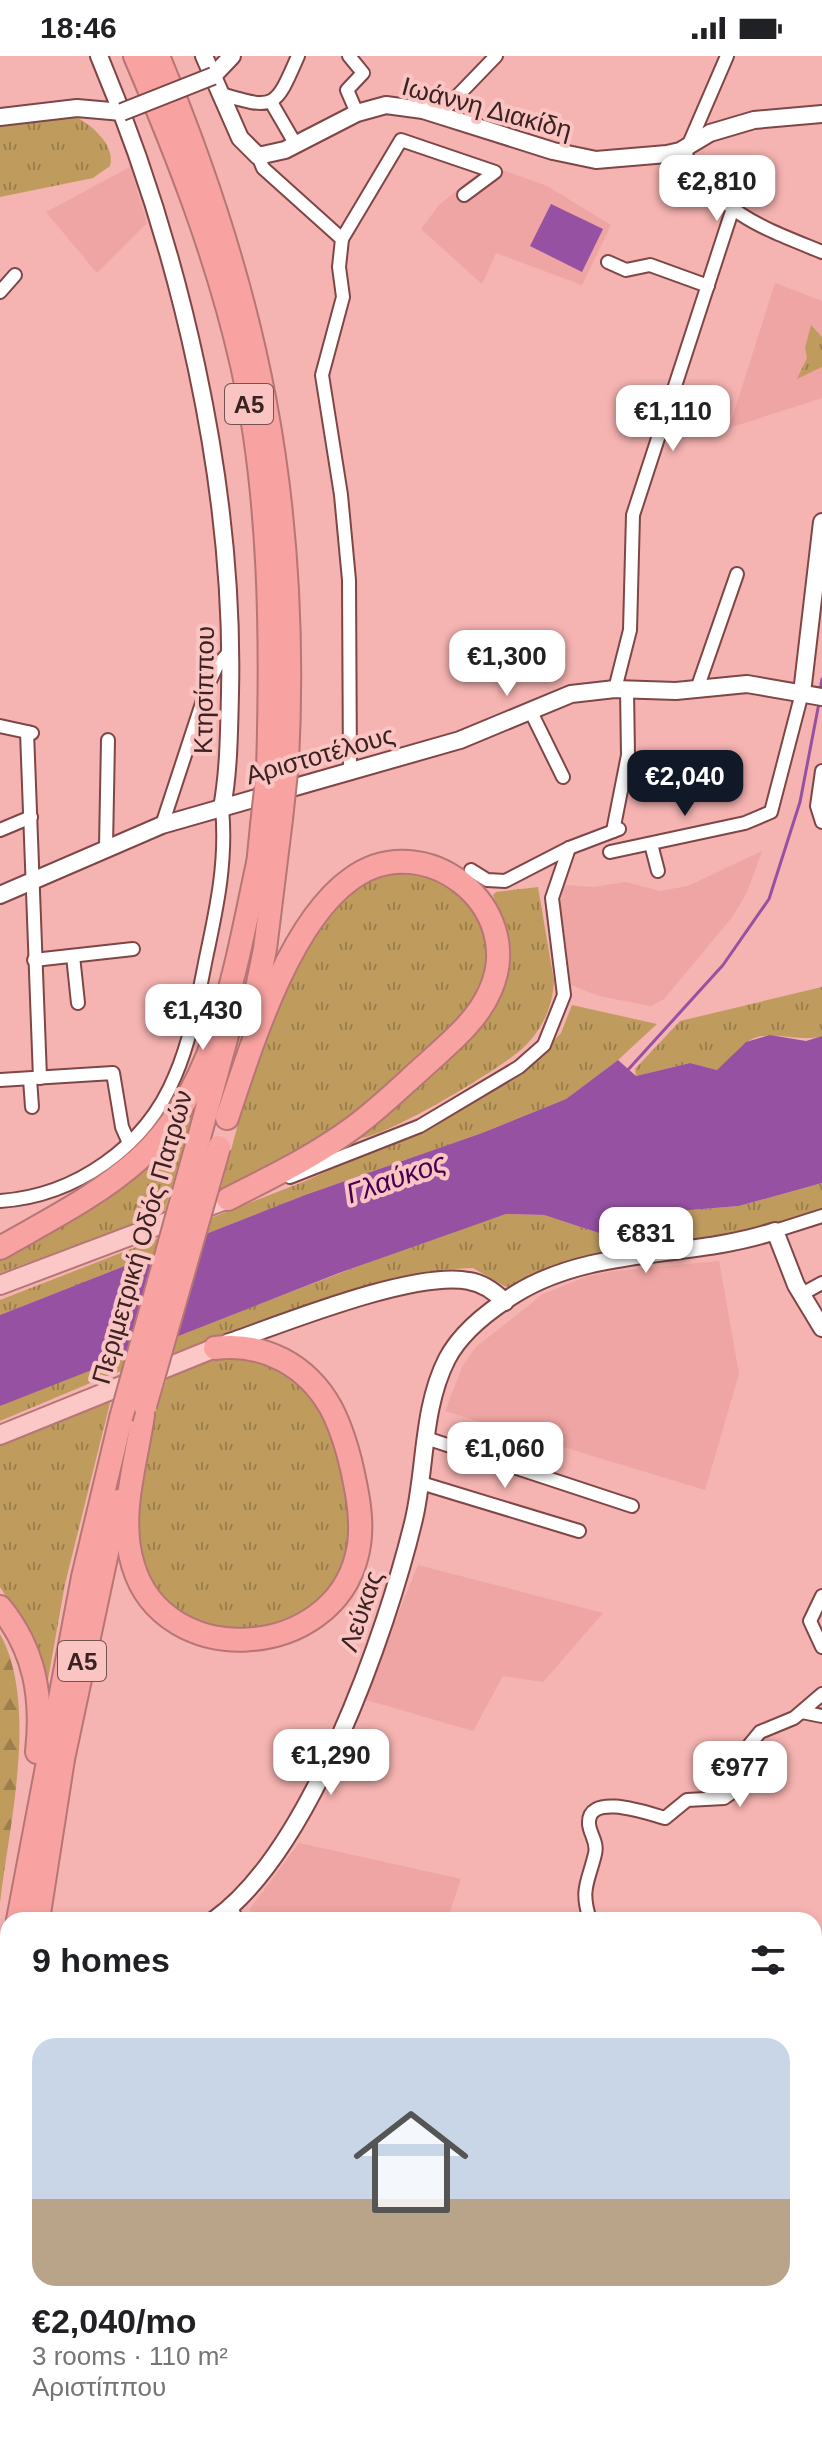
<!DOCTYPE html>
<html lang="en">
<head>
<meta charset="utf-8">
<style>
  body { margin:0; font-family:Arial,sans-serif; background:#f6f6f6; color:#202124; height:100vh; display:flex; flex-direction:column; font-size:30px; white-space:nowrap }
  * { box-sizing:border-box; margin:0 }
  p { font-size:26px; color:#757577 }
  .icon { flex:none; width:44px; height:44px; fill:none; stroke:currentColor; stroke-width:2; stroke-linecap:round; stroke-linejoin:round }
  .map { position:relative; flex:1; overflow:hidden }
  .sheet { position:absolute; left:0px; top:1856px; width:822px; height:538px; display:flex; flex-direction:column; background:#fff; border-radius:24px 24px 0 0; box-shadow:0 4px 12px #0003 }
  .sheet>* { flex:none }
  .price { position:absolute; translate:-50% -68px; padding:0 18px; border-radius:16px; background:#fff; color:#222; font-size:26px; line-height:52px; filter:drop-shadow(0 2px 4px #0008) }
  .price::after { content:''; position:absolute; left:50%; top:48px; width:24px; height:18px; margin-left:-12px; background:inherit; clip-path:polygon(0 0,100% 0,50% 100%) }
  .price.active { background:#111827; color:#fff }
  ul { padding:0; list-style:none }
  li { display:grid; align-content:center; gap:16px; height:424px; padding:0 32px }
  li span { display:grid; place-items:center; height:248px; border-radius:24px; color:#555 }
  li>.icon { margin-inline-start:auto }
  span .icon { width:144px; height:144px; fill:#fffc; stroke-width:1 }
  li b { font-size:34px }
  h2 { display:flex; justify-content:space-between; align-items:center; height:96px; padding:0 32px; font-size:34px }
  .status { display:flex; justify-content:space-between; align-items:center; height:56px; padding:0 40px; background:#fff; direction:ltr }
  .status svg { height:22px; fill:currentColor }
  .map>svg:first-child { display:block }
  .built { fill:#eea5a3 }
  .grass { fill:url(#grass-tufts) }
  .forest { fill:url(#forest-firs) }
  .water { fill:#9651a3 }
  .lines { fill:none; stroke-linecap:round; stroke-linejoin:round }
  .stream { stroke:#9651a3; stroke-width:3 }
  .street-casing { stroke:#7e4646; stroke-width:16 }
  .secondary-casing { stroke:#7e4646; stroke-width:20 }
  .primary-casing { stroke:#b67675; stroke-width:22 }
  .highway-casing { stroke:#b67675; stroke-width:26 }
  .street { stroke:#fff; stroke-width:12 }
  .secondary { stroke:#fff; stroke-width:16 }
  .primary { stroke:#fbc8c7; stroke-width:18 }
  .highway { stroke:#f8a3a1; stroke-width:22 }
  .secondary-bridge-casing { stroke:#7e4646; stroke-width:20; stroke-linecap:butt }
  .highway-bridge-casing { stroke:#b67675; stroke-width:26; stroke-linecap:butt }
  .secondary-bridge { stroke:#fff; stroke-width:16 }
  .highway-bridge { stroke:#f8a3a1; stroke-width:22 }
  .labels { text-anchor:middle; dominant-baseline:central; stroke-width:8; stroke-linejoin:round; paint-order:stroke }
  .shield { fill:#fac4c2; stroke:#745352; stroke-width:2 }
  .shield-label { font-size:24px; font-weight:bold; fill:#3b2222 }
  .street-label { font-size:26px; fill:#3b2222; stroke:#fac4c2 }
  .water-label { font-size:28px; font-style:italic; fill:#460052; stroke:#fac4c2 }
</style>
</head>
<body>
<div class="status"><b>18:46</b><svg viewBox="0 0 49 12"><path d="M0 12V9h3v3zM5 12V6h3v6zM10 12V3h3v9zM15 12V0h3v12zM26 1h20v11H26zM47 4h2v5h-2z"/></svg></div>
<div class="map">
<svg width="822" height="2393" viewBox="0 0 822 2393">
  <defs>
    <pattern id="grass-tufts" width="24" height="20" patternUnits="userSpaceOnUse" patternTransform="scale(2)"><rect width="24" height="20" fill="#bf9c5e"/><path d="M3 7l-1-3M5 7V3M7 7l1-3M15 17l-1-3M17 17v-4M19 17l1-3" fill="none" stroke="#9c7f4d"/></pattern>
    <pattern id="forest-firs" width="22" height="20" patternUnits="userSpaceOnUse" patternTransform="scale(2)"><rect width="22" height="20" fill="#bf9c5e"/><path d="M5 1l3.5 6h-7zM16 11l3.5 6h-7z" fill="#9c7f4d"/></pattern>
  </defs>
  <rect width="100%" height="100%" fill="#f5b3b1"/>
  <!-- built -->
  <g class="built">
    <path d="M488,109L547,130L611,169L582,229L496,197L482,228L421,173L439,149Z"/>
    <path d="M130,111L147,167L97,217L46,156Z"/>
    <path d="M775,227L822,245V342L729,372Z"/>
    <path d="M762,795L747,836L733,860L664,943L651,950L599,940L571,929L560,849L564,829L593,831L626,826L660,835L688,830Z"/>
    <path d="M719,1205L739,1318L705,1434L445,1355L463,1309L476,1291L543,1238L588,1220L615,1215Z"/>
    <path d="M418,1509L603,1557L543,1626L503,1620L473,1675L363,1643Z"/>
    <path d="M299,1787L461,1823L447,1864H265L249,1854Z"/>
  </g>
  <!-- grass -->
  <g class="grass">
    <path d="M71,58C89,67 116,88 110,110L93,122L0,141V69Z"/>
    <path d="M811,269L822,281V311L797,323L807,302L805,292Z"/>
    <path d="M409,813L459,833L485,872L488,911L470,953L347,1067L251,1124L220,1135L268,956L328,856L363,824Z"/>
    <path d="M538,831L554,925C553,950 542,974 524,991C503,1012 382,1084 356,1083L457,991L503,871L493,839L496,836Z"/>
    <path d="M822,931V980C798,988 768,970 746,987C736,994 728,1006 717,1014L690,1007L636,1020L635,1013L680,965Z"/>
    <path d="M572,949L657,968L618,1004L566,1043L482,1077L305,1139L0,1259V1244L303,1126L451,1059L526,1013L561,977Z"/>
    <path d="M202,1029L164,1157L0,1217V1203L67,1163Z"/>
    <path d="M822,1127V1156L776,1171L556,1208L515,1230L506,1231L473,1212L435,1214L366,1230L107,1320L0,1365V1350L38,1332L422,1186L506,1158L544,1159L602,1178L639,1174L678,1155L739,1150Z"/>
    <path d="M227,1300C240,1302 256,1301 269,1305C302,1316 326,1355 335,1387C345,1420 356,1459 349,1494C330,1595 179,1600 143,1508C121,1449 149,1374 168,1319Z"/>
    <path d="M112,1339L65,1528L47,1629L31,1579L0,1531V1386Z"/>
  </g>
  <!-- forest -->
  <g class="forest">
    <path d="M0,1578C39,1649 9,1769 0,1847Z"/>
    <path d="M446,2386H631L625,2393H440Z"/>
  </g>
  <!-- water -->
  <g class="water">
    <path d="M551,148L603,173L582,216L530,190Z"/>
    <path d="M770,979L806,985L822,980V1127L739,1150L678,1155L639,1174L602,1178L544,1159L506,1158L339,1217L0,1350V1259L305,1139L482,1077L566,1043L618,1004L636,1020L690,1007L717,1014L746,986Z"/>
  </g>
  <g class="lines">
    <!-- stream -->
    <g class="stream">
      <path d="M820,635L822,623"/>
      <path d="M626,1016L723,909L769,843L800,746L819,647"/>
    </g>
    <!-- street casing -->
    <g class="street-casing">
      <g id="street">
        <path d="M349,0L363,17L347,34L357,57"/>
        <path d="M727,0L686,95L687,102C725,160 761,171 822,196"/>
        <path d="M221,38C275,54 275,53 298,0"/>
        <path d="M271,46L296,89"/>
        <path d="M440,58L496,0"/>
        <path d="M258,100L263,112L342,183L339,211L343,241L322,319L341,439L349,524L350,715"/>
        <path d="M342,183L401,84L495,116L464,139"/>
        <path d="M608,206L626,214L650,209L708,230"/>
        <path d="M0,236L15,219"/>
        <path d="M615,633L630,574L633,459L732,155"/>
        <path d="M697,633L737,518"/>
        <path d="M530,654L563,721"/>
        <path d="M0,670L32,677"/>
        <path d="M27,676L40,1022"/>
        <path d="M822,715L817,750L822,766"/>
        <path d="M162,769L208,629L217,610L230,595"/>
        <path d="M0,774L31,761"/>
        <path d="M613,775L628,699L627,634"/>
        <path d="M651,788L658,815"/>
        <path d="M106,791L108,684"/>
        <path d="M610,796L745,767L771,756L802,637"/>
        <path d="M471,814L487,824L505,825L569,792L619,773"/>
        <path d="M73,900L78,947"/>
        <path d="M34,904L133,893"/>
        <path d="M30,1023L32,1051"/>
        <path d="M0,1024L113,1017L122,1071L129,1087"/>
        <path d="M290,1121L420,1070L519,1011L544,989L564,939L552,842L569,792"/>
        <path d="M0,1145C75,1140 146,1091 175,1020C191,983 198,942 206,902C217,851 227,804 222,752"/>
        <path d="M775,1175L822,1160"/>
        <path d="M802,1238L822,1227"/>
        <path d="M426,1382L632,1450"/>
        <path d="M421,1427L579,1475"/>
        <path d="M822,1540L810,1565L822,1591"/>
        <path d="M802,1656L822,1660"/>
        <path d="M231,1852L237,1864"/>
        <path d="M590,1864C580,1833 588,1827 595,1798C598,1786 590,1779 589,1768C587,1735 650,1758 665,1762L687,1744L724,1742L734,1735L746,1693L760,1676L794,1662L822,1638"/>
        <path d="M814,2019L822,2006"/>
        <path d="M70,2386L74,2393"/>
        <path d="M385,2393L389,2386"/>
      </g>
    </g>
    <!-- secondary casing -->
    <g class="secondary-casing">
      <g id="secondary">
        <path d="M99,0C180,192 235,428 230,637C229,675 229,714 222,752"/>
        <path d="M204,0L240,82L258,100L285,94L357,57L386,49L423,54L553,95L596,104L667,98L680,95L710,77L754,64L822,58"/>
        <path d="M213,20L232,0"/>
        <path d="M0,61L77,52L122,56"/>
        <path d="M802,637L822,466"/>
        <path d="M0,839L162,769L460,684L571,638L615,633L676,635L747,628L822,641"/>
        <path d="M227,1287C282,1268 414,1214 469,1225C483,1227 495,1236 505,1246"/>
        <path d="M214,1864C310,1796 387,1576 414,1463C426,1411 422,1352 447,1303C461,1276 491,1253 517,1237C594,1190 692,1203 775,1175L796,1229L822,1272"/>
        <path d="M814,2090L822,2088"/>
        <path d="M480,2393L488,2386"/>
      </g>
    </g>
    <!-- primary casing -->
    <g class="primary-casing">
      <g id="primary">
        <path d="M0,1229L228,1143"/>
        <path d="M0,1379L215,1292"/>
      </g>
    </g>
    <!-- highway casing -->
    <g class="highway-casing">
      <g id="highway">
        <path d="M135,0C178,100 218,203 242,309C271,439 272,583 268,715"/>
        <path d="M158,0C258,240 300,447 287,707"/>
        <path d="M257,820L262,769"/>
        <path d="M252,957L265,893L281,763"/>
        <path d="M227,1062C251,991 288,868 351,823C424,769 528,851 490,935C478,963 453,984 431,1004C406,1026 381,1051 354,1071C315,1100 271,1121 228,1143"/>
        <path d="M197,1089L227,979"/>
        <path d="M0,1192C47,1165 99,1139 139,1103C219,1030 236,907 258,807"/>
        <path d="M143,1359C136,1408 118,1460 133,1509C164,1615 332,1605 357,1499C363,1475 360,1451 355,1427C350,1401 343,1375 331,1352C307,1309 264,1286 215,1292"/>
        <path d="M0,1551C35,1594 43,1641 37,1696"/>
        <path d="M18,1864L83,1521L121,1362"/>
        <path d="M38,1864L63,1703L118,1445"/>
        <path d="M0,1987L8,1932"/>
        <path d="M0,2163L8,2099"/>
      </g>
    </g>
    <!-- street -->
    <use href="#street" class="street"/>
    <!-- secondary -->
    <use href="#secondary" class="secondary"/>
    <!-- primary -->
    <use href="#primary" class="primary"/>
    <!-- highway -->
    <use href="#highway" class="highway"/>
    <!-- secondary-bridge casing -->
    <g class="secondary-bridge-casing">
      <path id="secondary-bridge" d="M122,56L213,20"/>
    </g>
    <!-- highway-bridge casing -->
    <g class="highway-bridge-casing">
      <g id="highway-bridge">
        <path d="M281,763L287,707"/>
        <path d="M262,769L268,715"/>
        <path d="M145,1350L219,1091"/>
        <path d="M121,1362L197,1089"/>
      </g>
    </g>
    <!-- secondary-bridge -->
    <use href="#secondary-bridge" class="secondary-bridge"/>
    <!-- highway-bridge -->
    <use href="#highway-bridge" class="highway-bridge"/>
  </g>
  <g class="labels">
    <!-- shield labels -->
    <g class="shield">
      <rect x="225" y="328" width="48" height="40" rx="6"/>
      <rect x="58" y="1585" width="48" height="40" rx="6"/>
    </g>
    <g class="shield-label">
      <text x="249" y="348">Α5</text>
      <text x="82" y="1605">Α5</text>
    </g>
    <!-- street labels -->
    <g class="street-label">
      <text transform="translate(487 52) rotate(15)">Ιωάννη Διακίδη</text>
      <text transform="translate(204 634) rotate(-89)">Κτησίππου</text>
      <text transform="translate(320 699) rotate(-16)">Αριστοτέλους</text>
      <text transform="translate(142 1181) rotate(-74)">Περιμετρική Οδός Πατρών</text>
      <text transform="translate(361 1555) rotate(-71)">Λεύκας</text>
    </g>
    <!-- water labels -->
    <g class="water-label">
      <text transform="translate(396 1122) rotate(-19)">Γλαύκος</text>
    </g>
  </g>
</svg>
<b class="price" style="left:717px;top:167px">€2,810</b>
<b class="price" style="left:673px;top:397px">€1,110</b>
<b class="price" style="left:507px;top:642px">€1,300</b>
<b class="price active" style="left:685px;top:762px">€2,040</b>
<b class="price" style="left:203px;top:996px">€1,430</b>
<b class="price" style="left:646px;top:1219px">€831</b>
<b class="price" style="left:505px;top:1434px">€1,060</b>
<b class="price" style="left:331px;top:1741px">€1,290</b>
<b class="price" style="left:740px;top:1753px">€977</b>
<section class="sheet">
<h2>9 homes<svg class="icon" aria-label="filters" viewBox="0 0 24 24"><path d="M4 7h16M4 17h16"/><circle cx="9" cy="7" r="2"/><circle cx="15" cy="17" r="2"/></svg></h2>
<ul>
<li><span style="background:linear-gradient(#c9d6e8 65%,#b9a48a 0)"><svg class="icon" aria-label="home" viewBox="0 0 24 24"><path d="M3 11l9-7 9 7M6 9v11h12V9"/></svg></span><div><b>€2,040/mo</b><p>3 rooms · 110 m²</p><p>Αριστίππου</p></div></li>
</ul>
</section>
</div>
</body>
</html>
